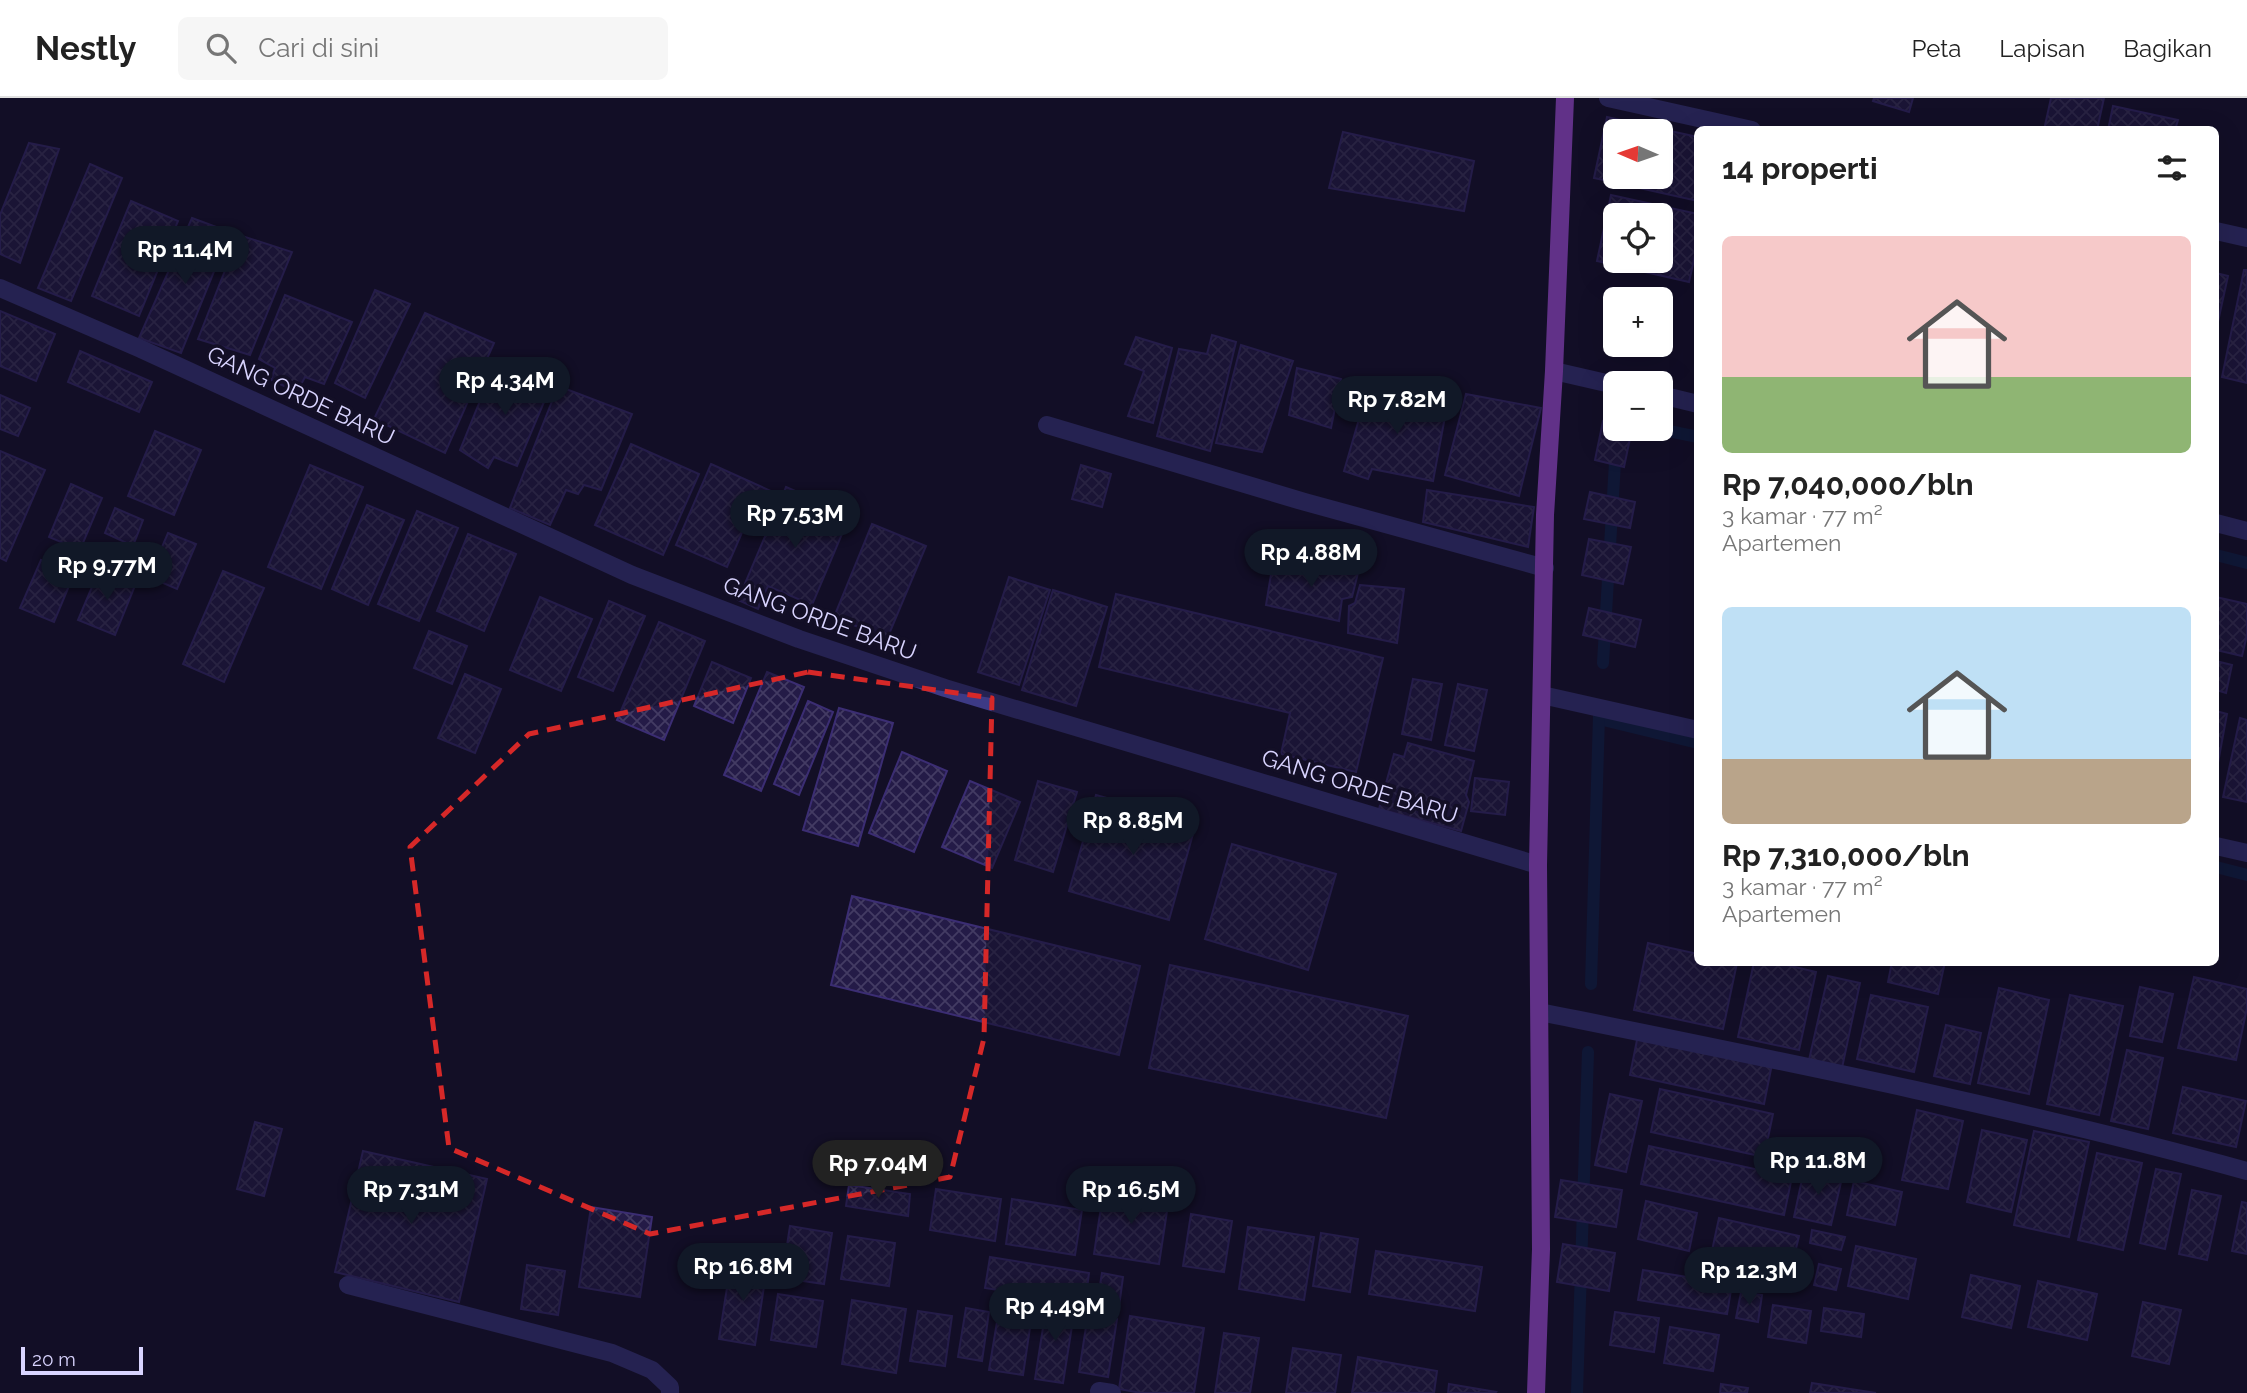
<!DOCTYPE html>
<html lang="id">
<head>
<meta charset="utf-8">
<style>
  body { margin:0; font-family:Raleway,sans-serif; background:#f6f6f6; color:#222; height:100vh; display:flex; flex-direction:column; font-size:26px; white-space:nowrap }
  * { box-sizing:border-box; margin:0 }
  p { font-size:23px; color:#767676 }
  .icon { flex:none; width:38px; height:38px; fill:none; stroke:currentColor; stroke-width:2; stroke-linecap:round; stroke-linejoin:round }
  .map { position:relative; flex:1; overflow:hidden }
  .details { position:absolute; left:1694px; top:28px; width:525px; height:840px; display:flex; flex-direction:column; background:#fff; border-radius:10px; box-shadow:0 7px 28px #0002 }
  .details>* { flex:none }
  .needle { width:46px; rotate:272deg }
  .fabs { position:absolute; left:1603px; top:21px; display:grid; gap:14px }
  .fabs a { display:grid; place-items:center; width:70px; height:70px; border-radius:10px; background:#fff; box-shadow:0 7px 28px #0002; font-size:35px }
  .scale { position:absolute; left:21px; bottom:18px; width:122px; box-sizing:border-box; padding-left:7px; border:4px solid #d9d4ff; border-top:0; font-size:19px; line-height:24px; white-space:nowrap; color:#d9d4ff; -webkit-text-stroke:5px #130f26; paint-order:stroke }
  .price { position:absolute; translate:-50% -60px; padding:0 16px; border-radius:24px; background:#111827; color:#fff; font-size:23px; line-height:46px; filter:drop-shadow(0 2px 4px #0008) }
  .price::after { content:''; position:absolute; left:50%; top:42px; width:21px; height:16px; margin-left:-10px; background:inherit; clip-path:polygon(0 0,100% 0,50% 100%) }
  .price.selected { background:#222; color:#fff }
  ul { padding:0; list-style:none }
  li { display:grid; align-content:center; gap:14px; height:371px; padding:0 28px }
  li span { display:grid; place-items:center; height:217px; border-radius:10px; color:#555 }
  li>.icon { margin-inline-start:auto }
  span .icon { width:126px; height:126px; fill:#fffc; stroke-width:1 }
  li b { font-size:30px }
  h2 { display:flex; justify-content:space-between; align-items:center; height:84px; padding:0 28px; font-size:30px }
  header { display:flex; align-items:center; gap:42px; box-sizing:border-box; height:98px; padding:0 35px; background:#fff; border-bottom:2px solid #e0e0e0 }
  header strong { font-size:33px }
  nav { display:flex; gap:38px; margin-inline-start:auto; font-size:24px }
  .search { width:490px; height:63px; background:#f6f6f6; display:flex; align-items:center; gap:18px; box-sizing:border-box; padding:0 24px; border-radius:10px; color:#767676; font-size:26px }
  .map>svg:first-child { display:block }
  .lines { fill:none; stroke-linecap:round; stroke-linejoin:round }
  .stream { stroke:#0c2248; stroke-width:12 }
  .building { fill:url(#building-cross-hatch); stroke:#3b2d73; stroke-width:2; fill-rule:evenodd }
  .minor { stroke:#3d3a85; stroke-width:18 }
  .primary { stroke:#c25bff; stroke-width:18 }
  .marked { fill:none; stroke:#d62828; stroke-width:5; stroke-dasharray:14 9; stroke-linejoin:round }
  .labels { text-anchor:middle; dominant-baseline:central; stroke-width:7; stroke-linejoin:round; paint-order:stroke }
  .street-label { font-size:23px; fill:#d9d4ff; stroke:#130f26 }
</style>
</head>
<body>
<header>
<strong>Nestly</strong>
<div class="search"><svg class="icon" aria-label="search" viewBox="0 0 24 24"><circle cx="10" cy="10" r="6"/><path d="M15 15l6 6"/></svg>Cari di sini</div>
<nav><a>Peta</a><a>Lapisan</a><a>Bagikan</a></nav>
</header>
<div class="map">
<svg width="2247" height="1295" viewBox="0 0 2247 1295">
  <defs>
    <pattern id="building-cross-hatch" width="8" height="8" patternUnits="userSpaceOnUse" patternTransform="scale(1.75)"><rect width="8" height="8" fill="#241b47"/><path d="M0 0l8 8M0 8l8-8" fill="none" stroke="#433b63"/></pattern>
  </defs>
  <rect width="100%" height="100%" fill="#130f26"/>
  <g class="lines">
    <!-- stream -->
    <g class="stream">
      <path d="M1659,331L1698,339"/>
      <path d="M2216,457L2247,465"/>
      <path d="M1603,565L1617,331"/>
      <path d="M1599,621L1698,645"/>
      <path d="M2216,769L2247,777"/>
      <path d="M1591,886L1599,618"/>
      <path d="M1577,1295L1588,954"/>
    </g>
  </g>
  <!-- building -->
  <g class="building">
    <path d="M1874,0H1913L1909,14L1873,3Z"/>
    <path d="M2051,0H2104L2097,32H2044Z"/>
    <path d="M2113,8L2178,22L2175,32H2108Z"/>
    <path d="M1607,19L1698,39V103L1594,80ZM1615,33H1661V79H1615Z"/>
    <path d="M1343,34L1474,63L1464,113L1329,90Z"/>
    <path d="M29,45L59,51L20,165L0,156V117Z"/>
    <path d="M90,66L122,80L71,203L38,190Z"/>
    <path d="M1611,97L1698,116V144L1689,184L1597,163ZM1615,117H1661V163H1615Z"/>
    <path d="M131,103L178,123L139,218L92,198Z"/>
    <path d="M192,120L230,134L181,255L139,240Z"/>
    <path d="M239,137L292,154L250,257L198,241Z"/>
    <path d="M2244,172H2247V285L2222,279Z"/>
    <path d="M2216,175L2228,178L2216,233Z"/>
    <path d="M375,192L410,206L365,300L335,285Z"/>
    <path d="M285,197L352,224L324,286L305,279L297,294L271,282L275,270L259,261Z"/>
    <path d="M0,213L55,236L36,283L0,268Z"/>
    <path d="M425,215L494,245L445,355L374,321Z"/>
    <path d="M1212,237L1236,244L1210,353L1157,338L1179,251L1207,256Z"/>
    <path d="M1136,239L1172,250L1153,325L1128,318L1144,273L1125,266Z"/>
    <path d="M1241,247L1293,263L1262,354L1216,345Z"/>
    <path d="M80,253L152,284L139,314L68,284Z"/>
    <path d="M495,266L552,285L517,368L494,359L488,370L460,352Z"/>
    <path d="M1297,270L1341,281L1331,330L1289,317Z"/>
    <path d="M558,288L632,316L601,392L584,387L578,396L566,392L550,427L510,410Z"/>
    <path d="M1368,290L1447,308L1433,383L1372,371L1368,381L1344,373Z"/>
    <path d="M1466,296L1541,310L1519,398L1445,377Z"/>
    <path d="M0,297L30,310L18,338L0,331Z"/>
    <path d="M1603,323L1615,325V331H1632L1624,369L1595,362Z"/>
    <path d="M155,333L201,352L174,417L128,398Z"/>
    <path d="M631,346L699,376L663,457L595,427Z"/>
    <path d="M0,353L45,372L6,463L0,460Z"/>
    <path d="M711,366L773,394L758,428L747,423L727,469L676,447Z"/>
    <path d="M310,367L363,389L321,491L268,469Z"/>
    <path d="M1081,367L1111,376L1102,409L1072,401Z"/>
    <path d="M71,386L102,400L80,452L49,439Z"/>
    <path d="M786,389L850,417L812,507L768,488L758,511L738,502Z"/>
    <path d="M1427,392L1534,409L1528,449L1423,424Z"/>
    <path d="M1590,394L1635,404L1630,430L1584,421Z"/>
    <path d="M367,407L404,422L368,507L332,491Z"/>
    <path d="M115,410L143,422L133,448L105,435Z"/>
    <path d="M417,413L458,430L419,523L378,506Z"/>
    <path d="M872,426L926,448L887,541L834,519Z"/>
    <path d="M168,435L196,446L177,491L149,479Z"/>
    <path d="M468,436L516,456L484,533L437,513Z"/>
    <path d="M1589,441L1631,449L1623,486L1582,477Z"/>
    <path d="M41,462L74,476L54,524L20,510Z"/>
    <path d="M1273,464L1359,471L1352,499L1342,501L1339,523L1266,507Z"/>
    <path d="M100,470L136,485L115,537L78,522Z"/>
    <path d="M223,473L264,490L224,584L183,566Z"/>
    <path d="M1009,479L1050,492L1019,587L978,574Z"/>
    <path d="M1360,487L1404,491L1397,545L1348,535L1349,508L1355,505Z"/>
    <path d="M1053,492L1107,509L1076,608L1022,592Z"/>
    <path d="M1116,496L1383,560L1356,674L1281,656L1290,615L1099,569Z"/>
    <path d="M540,499L592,521L561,593L510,572Z"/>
    <path d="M2216,499L2247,506V537L2242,558L2216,552Z"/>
    <path d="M609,503L645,518L613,593L578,579Z"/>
    <path d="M1589,510L1641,522L1635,549L1583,537Z"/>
    <path d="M659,524L705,543L664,642L617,622Z"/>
    <path d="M429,533L467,548L452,586L414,570Z"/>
    <path d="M2216,563L2232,567L2226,595L2216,592Z"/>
    <path d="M712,564L751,580L733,625L694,608Z"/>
    <path d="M767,574L804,589L761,693L724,677Z"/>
    <path d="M465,576L501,591L475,655L438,640Z"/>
    <path d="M1413,581L1442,586L1431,642L1402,636Z"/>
    <path d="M1458,586L1487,592L1474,653L1445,647Z"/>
    <path d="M808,603L833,614L799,697L774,686Z"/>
    <path d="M839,610L893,625L858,748L803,732Z"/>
    <path d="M2216,613L2227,616L2218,665L2216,664Z"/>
    <path d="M2240,620L2247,622V704L2223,699Z"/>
    <path d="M1408,645L1474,663L1466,697L1469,704L1461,733L1379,711L1394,656L1404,659Z"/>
    <path d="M902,654L947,673L914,754L869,735Z"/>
    <path d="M1475,680L1509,684L1505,717L1471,713Z"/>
    <path d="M970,683L1020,704L992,770L942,749Z"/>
    <path d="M1038,683L1077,694L1053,774L1015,762Z"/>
    <path d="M1096,697L1196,725L1169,822L1069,793Z"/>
    <path d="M1232,746L1336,776L1308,872L1205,841Z"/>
    <path d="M852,798L1140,868L1119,957L831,887Z"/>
    <path d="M1648,845L1698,856V864L1737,865L1723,931L1634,912Z"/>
    <path d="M1754,864H1774L1816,874L1799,952L1738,939Z"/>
    <path d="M1892,864H1945L1938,896L1888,884Z"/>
    <path d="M1170,867L1408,918L1386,1020L1149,970Z"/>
    <path d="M1828,878L1860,885L1842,970L1809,962Z"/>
    <path d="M2194,879L2247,891V910L2236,962L2178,950Z"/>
    <path d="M2140,889L2173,896L2162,944L2130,938Z"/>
    <path d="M1999,890L2049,902L2029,996L1978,985Z"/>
    <path d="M1871,897L1928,909L1914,974L1857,961Z"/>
    <path d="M2070,897L2123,908L2099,1017L2047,1006Z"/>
    <path d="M1946,927L1981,935L1970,986L1934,978Z"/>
    <path d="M1638,937L1772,966L1764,1006L1630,977Z"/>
    <path d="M2127,952L2163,960L2148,1031L2111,1023Z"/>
    <path d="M2183,989L2246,1003L2236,1049L2173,1035Z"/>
    <path d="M1660,991L1773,1016L1764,1059L1651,1034Z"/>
    <path d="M1610,996L1642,1003L1626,1074L1595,1067Z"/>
    <path d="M1917,1012L1963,1023L1948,1091L1902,1082Z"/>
    <path d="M255,1024L282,1031L264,1098L237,1091Z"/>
    <path d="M1982,1032L2027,1042L2011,1114L1967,1104Z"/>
    <path d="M2034,1033L2089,1044L2069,1139L2014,1127Z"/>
    <path d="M1649,1048L1792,1079L1784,1117L1641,1086Z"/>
    <path d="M363,1053L487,1081L459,1204L335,1174Z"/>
    <path d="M2097,1055L2142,1065L2123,1152L2078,1142Z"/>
    <path d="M2156,1071L2181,1076L2165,1151L2140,1145Z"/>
    <path d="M1804,1072L1842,1080L1831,1127L1794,1119Z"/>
    <path d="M1561,1082L1622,1092L1616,1129L1555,1119Z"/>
    <path d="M1854,1083L1902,1094L1895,1127L1847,1117Z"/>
    <path d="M849,1087L910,1096L908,1118L846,1108Z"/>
    <path d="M1104,1089L1169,1100L1159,1166L1094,1156Z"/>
    <path d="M936,1091L1001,1101L995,1143L930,1132Z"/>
    <path d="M2192,1092L2221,1098L2207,1162L2179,1156Z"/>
    <path d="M1012,1101L1082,1112L1075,1157L1006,1146Z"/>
    <path d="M1646,1103L1697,1115L1689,1153L1638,1141Z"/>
    <path d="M2242,1104L2247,1105V1156L2232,1153Z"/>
    <path d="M591,1109L652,1119L640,1199L579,1189Z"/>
    <path d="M1191,1116L1232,1123L1224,1174L1183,1168Z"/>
    <path d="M1719,1120L1799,1138L1789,1180L1710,1162Z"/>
    <path d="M790,1128L832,1135L824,1186L782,1180Z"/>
    <path d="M1248,1129L1314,1139L1304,1202L1239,1191Z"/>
    <path d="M1812,1132L1845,1139L1841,1152L1810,1145Z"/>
    <path d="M1321,1135L1358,1141L1350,1194L1313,1188Z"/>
    <path d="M848,1138L895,1145L889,1188L841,1181Z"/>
    <path d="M1563,1146L1615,1155L1609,1193L1557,1184Z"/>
    <path d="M1856,1148L1916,1161L1908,1201L1848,1188Z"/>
    <path d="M1376,1153L1482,1169L1475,1213L1369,1196Z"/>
    <path d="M990,1159L1089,1175L1085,1206L985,1190Z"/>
    <path d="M731,1164L767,1169L755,1247L719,1241Z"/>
    <path d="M1819,1166L1841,1171L1836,1192L1814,1187Z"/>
    <path d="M527,1167L565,1173L558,1217L521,1211Z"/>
    <path d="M1643,1172L1732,1186L1727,1216L1638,1202Z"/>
    <path d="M1102,1175L1123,1179L1119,1209L1097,1205Z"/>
    <path d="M1971,1177L2020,1188L2011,1230L1962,1219Z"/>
    <path d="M2038,1183L2097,1196L2087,1242L2028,1229Z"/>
    <path d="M1741,1194L1762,1197L1758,1224L1736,1220Z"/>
    <path d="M778,1196L823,1203L816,1249L771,1242Z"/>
    <path d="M852,1202L906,1211L896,1275L842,1266Z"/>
    <path d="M1047,1204L1075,1209L1063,1285L1035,1281Z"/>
    <path d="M2143,1204L2181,1212L2169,1266L2132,1258Z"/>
    <path d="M1773,1207L1811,1213L1806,1245L1768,1239Z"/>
    <path d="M966,1210L989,1214L982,1263L958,1259Z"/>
    <path d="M1824,1210L1864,1216L1861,1239L1821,1233Z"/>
    <path d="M918,1213L952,1218L945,1268L910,1263Z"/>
    <path d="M1615,1214L1659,1220L1654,1254L1610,1247Z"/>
    <path d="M1088,1216L1117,1221L1108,1279L1079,1274Z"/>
    <path d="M998,1218L1031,1223L1023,1277L989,1272Z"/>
    <path d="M1130,1218L1204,1230L1194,1295H1141L1119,1291Z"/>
    <path d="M1670,1229L1719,1237L1713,1273L1664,1265Z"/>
    <path d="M1224,1235L1259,1240L1250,1295H1215Z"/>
    <path d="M1293,1250L1341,1257L1335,1295H1286Z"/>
    <path d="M1358,1259L1437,1273L1434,1295H1352Z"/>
    <path d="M1812,1285L1876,1295H1810Z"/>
    <path d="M1449,1286L1496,1294L1495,1295H1448Z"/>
    <path d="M1721,1286L1748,1290L1747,1295H1720Z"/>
  </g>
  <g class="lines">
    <!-- minor -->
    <g class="minor">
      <path d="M1608,0L1752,32"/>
      <path d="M2216,133L2247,140"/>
      <path d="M0,190L141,251L632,477L799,541L945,590L1538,767"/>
      <path d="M1554,273L1615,287"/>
      <path d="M1661,297L1698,306"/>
      <path d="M1047,327L1305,404L1545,470"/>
      <path d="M2216,425L2247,433"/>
      <path d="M1542,597L1698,632"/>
      <path d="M2216,748L2247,755"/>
      <path d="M1540,914C1777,962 2014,1009 2247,1073"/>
      <path d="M348,1187L612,1255L652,1272L670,1289V1295"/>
      <path d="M1099,1293L1112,1295"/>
    </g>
    <!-- primary -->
    <path class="primary" d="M1536,1295L1541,1151L1538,767L1545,417L1554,273L1565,0"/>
  </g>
  <!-- marked area -->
  <path d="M0 0H2247V1295H0ZM808,574L992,600L984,940L950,1079L650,1136L449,1050L410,749L529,636Z" fill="#130f26" fill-opacity=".55" fill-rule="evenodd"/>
  <path class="marked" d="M808,574L992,600L984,940L950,1079L650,1136L449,1050L410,749L529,636Z"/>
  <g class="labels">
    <!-- street labels -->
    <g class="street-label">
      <text transform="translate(301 297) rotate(25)">GANG ORDE BARU</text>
      <text transform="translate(820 520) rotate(20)">GANG ORDE BARU</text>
      <text transform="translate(1360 688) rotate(17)">GANG ORDE BARU</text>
    </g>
  </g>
</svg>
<div class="fabs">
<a><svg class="needle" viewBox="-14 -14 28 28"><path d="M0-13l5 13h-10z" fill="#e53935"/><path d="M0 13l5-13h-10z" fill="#767676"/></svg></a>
<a><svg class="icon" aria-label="locate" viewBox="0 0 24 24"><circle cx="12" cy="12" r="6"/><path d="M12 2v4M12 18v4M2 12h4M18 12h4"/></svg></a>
<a>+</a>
<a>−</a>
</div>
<div class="scale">20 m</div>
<b class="price" style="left:185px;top:188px">Rp 11.4M</b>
<b class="price" style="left:505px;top:319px">Rp 4.34M</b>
<b class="price" style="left:1397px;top:338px">Rp 7.82M</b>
<b class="price" style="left:795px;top:452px">Rp 7.53M</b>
<b class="price" style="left:1311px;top:491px">Rp 4.88M</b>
<b class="price" style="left:107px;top:504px">Rp 9.77M</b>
<b class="price" style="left:1133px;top:759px">Rp 8.85M</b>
<b class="price" style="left:1818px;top:1099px">Rp 11.8M</b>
<b class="price selected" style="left:878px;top:1102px">Rp 7.04M</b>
<b class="price" style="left:411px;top:1128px">Rp 7.31M</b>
<b class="price" style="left:1131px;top:1128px">Rp 16.5M</b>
<b class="price" style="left:743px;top:1205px">Rp 16.8M</b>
<b class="price" style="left:1749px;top:1209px">Rp 12.3M</b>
<b class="price" style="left:1055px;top:1245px">Rp 4.49M</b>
<section class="details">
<h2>14 properti<svg class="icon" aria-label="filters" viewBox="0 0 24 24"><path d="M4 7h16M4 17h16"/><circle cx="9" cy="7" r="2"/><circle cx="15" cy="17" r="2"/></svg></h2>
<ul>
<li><span style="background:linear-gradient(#f6c9c9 65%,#8fb573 0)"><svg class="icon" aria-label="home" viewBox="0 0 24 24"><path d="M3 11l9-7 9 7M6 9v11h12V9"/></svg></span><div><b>Rp 7,040,000/bln</b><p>3 kamar · 77 m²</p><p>Apartemen</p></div></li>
<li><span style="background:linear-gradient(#bfe0f5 70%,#b9a48a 0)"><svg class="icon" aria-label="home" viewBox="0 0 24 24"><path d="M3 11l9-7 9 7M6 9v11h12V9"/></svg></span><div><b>Rp 7,310,000/bln</b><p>3 kamar · 77 m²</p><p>Apartemen</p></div></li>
</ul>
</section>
</div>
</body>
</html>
